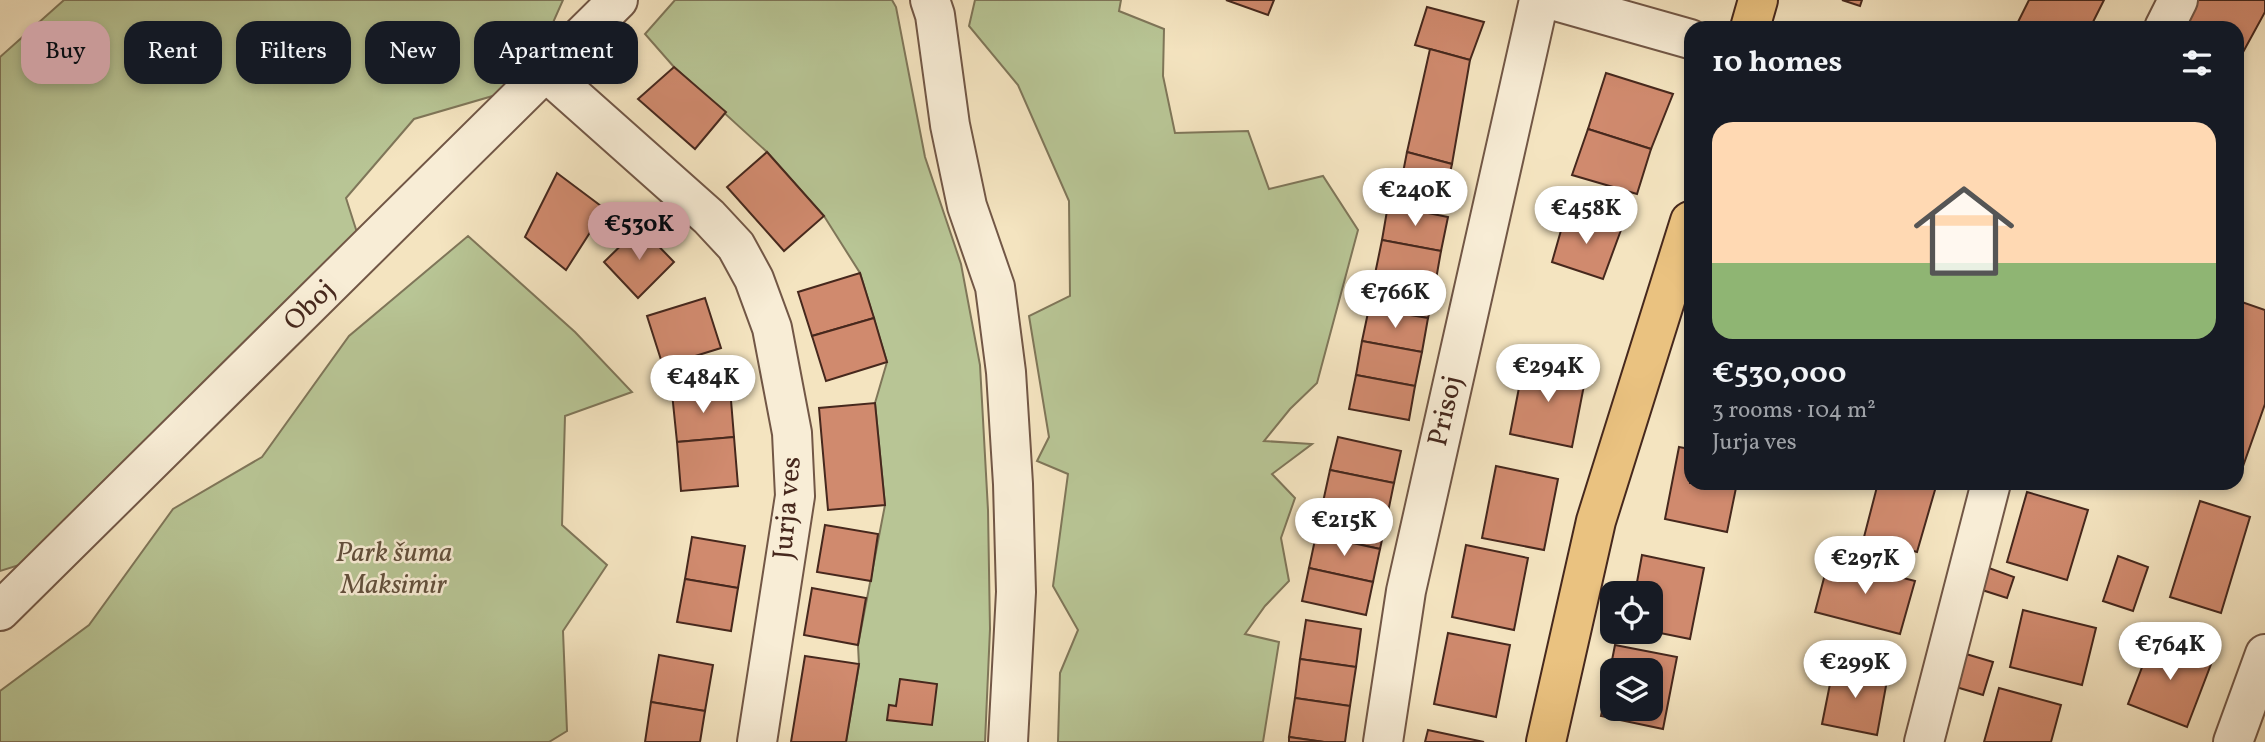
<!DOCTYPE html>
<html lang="en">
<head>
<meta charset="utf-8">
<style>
  body { margin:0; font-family:Vollkorn,serif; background:#242831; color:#f1f3f6; height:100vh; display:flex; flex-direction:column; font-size:26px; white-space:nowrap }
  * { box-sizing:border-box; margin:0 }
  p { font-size:23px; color:#9ea1a6 }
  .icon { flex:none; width:38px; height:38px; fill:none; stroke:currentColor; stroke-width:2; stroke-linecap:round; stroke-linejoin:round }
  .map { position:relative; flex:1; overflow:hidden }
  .side { position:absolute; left:1684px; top:21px; width:560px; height:469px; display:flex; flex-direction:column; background:#171b24; border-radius:21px; box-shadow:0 4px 10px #0003 }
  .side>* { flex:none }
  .hud { position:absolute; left:21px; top:21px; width:665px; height:63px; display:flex; gap:14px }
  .controls { position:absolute; left:1600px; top:581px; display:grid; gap:14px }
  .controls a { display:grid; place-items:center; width:63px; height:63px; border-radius:14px; background:#171b24; box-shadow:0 4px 10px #0003; font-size:35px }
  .price { position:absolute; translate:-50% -60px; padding:0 16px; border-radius:24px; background:#fff; color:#222; font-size:23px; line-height:46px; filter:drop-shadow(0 2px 4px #0008) }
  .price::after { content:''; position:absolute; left:50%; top:42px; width:21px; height:16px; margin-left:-10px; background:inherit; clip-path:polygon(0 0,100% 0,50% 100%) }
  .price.current { background:#c59692; color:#111 }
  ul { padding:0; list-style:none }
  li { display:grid; align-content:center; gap:14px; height:371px; padding:0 28px }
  li span { display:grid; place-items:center; height:217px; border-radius:21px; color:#555 }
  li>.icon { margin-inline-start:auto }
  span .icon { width:126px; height:126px; fill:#fffc; stroke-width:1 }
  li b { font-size:30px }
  h2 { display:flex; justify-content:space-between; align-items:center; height:84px; padding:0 28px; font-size:30px }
  .chip { padding:0 24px; border-radius:21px; background:#171b24; box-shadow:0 4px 10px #0003; font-size:24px; line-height:63px }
  .chip.current { background:#c59692; color:#111 }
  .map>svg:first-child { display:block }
  .green { fill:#b8c595; stroke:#7f7659; stroke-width:2 }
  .building { fill:#d08a6e; stroke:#46281d; stroke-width:2; fill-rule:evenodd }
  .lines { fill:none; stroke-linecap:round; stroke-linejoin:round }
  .minor-casing { stroke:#725746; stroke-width:42 }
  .major-casing { stroke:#46281d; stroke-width:42 }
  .minor { stroke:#f8edd6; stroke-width:38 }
  .major { stroke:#eac280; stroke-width:38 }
  .labels { text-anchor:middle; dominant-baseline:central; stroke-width:5; stroke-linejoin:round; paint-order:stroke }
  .street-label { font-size:28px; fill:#46281d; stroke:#f8edd6 }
  .park-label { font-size:28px; font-style:italic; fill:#624f3b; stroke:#f8edd6 }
</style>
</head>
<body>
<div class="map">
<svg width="2265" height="742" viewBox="0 0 2265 742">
  <rect width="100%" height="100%" fill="#f4e4c0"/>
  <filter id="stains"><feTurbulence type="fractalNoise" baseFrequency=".00286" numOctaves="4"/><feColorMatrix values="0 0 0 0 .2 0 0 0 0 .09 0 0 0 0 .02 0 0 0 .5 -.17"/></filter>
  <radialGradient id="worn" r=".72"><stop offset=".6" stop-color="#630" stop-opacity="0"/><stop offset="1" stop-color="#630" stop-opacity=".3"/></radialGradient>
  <!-- green -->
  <g class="green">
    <path d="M64,0H563L540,52L496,95L414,119L346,198L360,242L51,555L0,571V57Z"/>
    <path d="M675,0H892L896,7L925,157L961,264L980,365L988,510L990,629L985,742H846L859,665L858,645L885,505L875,403L887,362L860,273L824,216L767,152L674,67L645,34Z"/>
    <path d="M975,0H1121L1119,11L1164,29L1163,76L1175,133L1248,131L1269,189L1323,176L1358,230L1317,383L1290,409L1264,441L1312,444L1272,474L1295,498L1281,538L1289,581L1265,606L1245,634L1279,642L1263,742H1058L1060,673L1078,630L1053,586L1068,474L1037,461L1049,437L1029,316L1070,296L1069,201L1018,85L969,26Z"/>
    <path d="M468,236L575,332L632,392L565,416L562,525L607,565L563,631L567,731L549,742H0V691L89,625L173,509L262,457L349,336Z"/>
  </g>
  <!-- building -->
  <g class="building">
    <path d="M1226,0H1274L1268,15Z"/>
    <path d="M1842,0H1862L1860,6Z"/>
    <path d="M2029,0H2104L2090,28H2015Z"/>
    <path d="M2192,0H2265V12L2236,65V28H2177Z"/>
    <path d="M1427,7L1484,22L1470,60L1415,45Z"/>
    <path d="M1430,49L1470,60L1452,164L1407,152Z"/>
    <path d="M674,67L726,112L695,149L638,99Z"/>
    <path d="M1606,73L1673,94L1651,149L1588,129Z"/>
    <path d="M1588,129L1651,149L1637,194L1572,175Z"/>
    <path d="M767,152L824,216L784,251L727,187Z"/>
    <path d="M1407,152L1452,164L1444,200L1400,188Z"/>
    <path d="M557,173L605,209L566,270L525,237Z"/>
    <path d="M1388,205L1448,217L1441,251L1382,240Z"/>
    <path d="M1566,213L1621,230L1603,279L1552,262Z"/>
    <path d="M640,227L674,262L638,298L604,262Z"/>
    <path d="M1382,240L1441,251L1435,285L1375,274Z"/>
    <path d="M860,273L874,318L812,336L798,292Z"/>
    <path d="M1375,274L1435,285L1428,318L1369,308Z"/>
    <path d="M705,298L721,348L663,366L647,316Z"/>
    <path d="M2236,300L2265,310V404L2242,469L2236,467Z"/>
    <path d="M1369,308L1428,318L1422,352L1362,341Z"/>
    <path d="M874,318L887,362L826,381L812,336Z"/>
    <path d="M1362,341L1422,352L1415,386L1356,375Z"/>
    <path d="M1524,362L1586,375L1572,447L1510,434Z"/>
    <path d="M1356,375L1415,386L1409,420L1349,409Z"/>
    <path d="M730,388L734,437L677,442L672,393Z"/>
    <path d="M875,403L885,505L828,510L819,408Z"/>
    <path d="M734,437L738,486L681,491L677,442Z"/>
    <path d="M1338,437L1401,451L1394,483L1330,470Z"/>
    <path d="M1679,447L1690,449V483H1737L1727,532L1665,519Z"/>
    <path d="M1496,466L1558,479L1544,550L1482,538Z"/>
    <path d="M1330,470L1394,483L1387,517L1323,502Z"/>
    <path d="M1878,483H1937L1917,552L1864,537Z"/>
    <path d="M2027,492L2088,510L2067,580L2007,562Z"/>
    <path d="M2200,501L2250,517L2221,613L2170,597Z"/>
    <path d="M1323,502L1387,517L1380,549L1316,535Z"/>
    <path d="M825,525L878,534L871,581L817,572Z"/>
    <path d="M1316,535L1380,549L1373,582L1309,568Z"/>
    <path d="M692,537L745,546L738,588L685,579Z"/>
    <path d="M1466,545L1528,558L1514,630L1452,617Z"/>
    <path d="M1642,555L1704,568L1690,639L1650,631V593H1635Z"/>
    <path d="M2118,556L2148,567L2133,611L2103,601Z"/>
    <path d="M1829,559L1915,581L1900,634L1815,612Z"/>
    <path d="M1986,567L2014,577L2007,598L1979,589Z"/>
    <path d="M1309,568L1373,582L1366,615L1302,601Z"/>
    <path d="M685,579L738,588L731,631L677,622Z"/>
    <path d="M812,588L866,598L858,645L804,635Z"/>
    <path d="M2023,610L2096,628L2082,685L2010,667Z"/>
    <path d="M1306,620L1361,629L1356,667L1300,659Z"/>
    <path d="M1448,633L1510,645L1496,717L1434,704Z"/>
    <path d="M2154,636L2213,659L2187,727L2128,704Z"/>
    <path d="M1615,645L1677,657L1663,729L1601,716ZM1612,670H1650V709H1612Z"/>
    <path d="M1966,654L1993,662L1983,695L1956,687Z"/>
    <path d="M659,655L713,665L705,711L651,702Z"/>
    <path d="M805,656L859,664L846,742H791Z"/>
    <path d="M1300,659L1356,667L1350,706L1295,698Z"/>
    <path d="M1834,664L1888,675L1877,735L1822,724Z"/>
    <path d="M900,679L937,684L932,725L887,720L889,705L896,706Z"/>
    <path d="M1999,688L2061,705L2051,742H1984Z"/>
    <path d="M1295,698L1350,706L1345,742H1324L1289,737Z"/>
    <path d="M651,702L705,711L700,742H645Z"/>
    <path d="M1428,730L1484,742H1425Z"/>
    <path d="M1289,737L1324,742H1289Z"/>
  </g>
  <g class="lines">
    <!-- minor casing -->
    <g class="minor-casing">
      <g id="minor">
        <path d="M930,0L935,15L950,125L967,206L995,287L1006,372L1013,484L1016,592L1008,742"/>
        <path d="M1552,0L1690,39"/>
        <path d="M2164,28L2178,0"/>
        <path d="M546,72L709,217L736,246L754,279L772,328L792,433L795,496L757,742"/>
        <path d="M0,611L618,0"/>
        <path d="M1383,742L1406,591L1539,0"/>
        <path d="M1924,742L1991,483"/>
        <path d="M2233,742L2265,654"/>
      </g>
    </g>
    <!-- major casing -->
    <g class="major-casing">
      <g id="major">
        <path d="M1750,28L1758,0"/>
        <path d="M1546,742L1596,521L1690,221"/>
      </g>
    </g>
    <!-- minor -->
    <use href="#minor" class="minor"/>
    <!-- major -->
    <use href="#major" class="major"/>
  </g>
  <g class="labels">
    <!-- street labels -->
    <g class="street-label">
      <text transform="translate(310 306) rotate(-45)">Oboj</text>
      <text transform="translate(1446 411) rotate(-77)">Prisoj</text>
      <text transform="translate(788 508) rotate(-85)">Jurja ves</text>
    </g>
    <!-- park labels -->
    <g class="park-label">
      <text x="394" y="553">Park šuma<tspan x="394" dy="32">Maksimir</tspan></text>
    </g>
  </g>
  <rect width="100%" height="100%" filter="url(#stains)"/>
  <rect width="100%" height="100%" fill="url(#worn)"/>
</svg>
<div class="controls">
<a><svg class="icon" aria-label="locate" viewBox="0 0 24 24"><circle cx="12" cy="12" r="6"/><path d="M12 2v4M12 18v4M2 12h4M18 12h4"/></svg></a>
<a><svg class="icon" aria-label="layers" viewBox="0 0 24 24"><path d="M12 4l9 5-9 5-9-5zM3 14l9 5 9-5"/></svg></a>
</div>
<b class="price" style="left:1415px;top:228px">€240K</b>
<b class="price" style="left:1586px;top:246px">€458K</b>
<b class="price current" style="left:639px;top:262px">€530K</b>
<b class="price" style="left:1395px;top:330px">€766K</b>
<b class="price" style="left:1548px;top:404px">€294K</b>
<b class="price" style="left:703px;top:415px">€484K</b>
<b class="price" style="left:1344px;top:558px">€215K</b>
<b class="price" style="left:1865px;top:596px">€297K</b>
<b class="price" style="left:2170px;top:682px">€764K</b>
<b class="price" style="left:1855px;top:700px">€299K</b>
<div class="hud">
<a class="chip current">Buy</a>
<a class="chip">Rent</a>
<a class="chip">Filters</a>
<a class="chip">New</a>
<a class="chip">Apartment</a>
</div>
<section class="side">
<h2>10 homes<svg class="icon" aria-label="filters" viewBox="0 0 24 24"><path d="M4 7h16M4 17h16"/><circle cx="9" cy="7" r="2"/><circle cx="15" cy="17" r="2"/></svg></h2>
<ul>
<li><span style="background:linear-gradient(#ffd9b3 65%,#8fb573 0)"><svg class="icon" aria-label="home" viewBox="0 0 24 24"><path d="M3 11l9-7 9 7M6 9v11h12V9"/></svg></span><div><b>€530,000</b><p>3 rooms · 104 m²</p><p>Jurja ves</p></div></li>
</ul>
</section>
</div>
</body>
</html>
